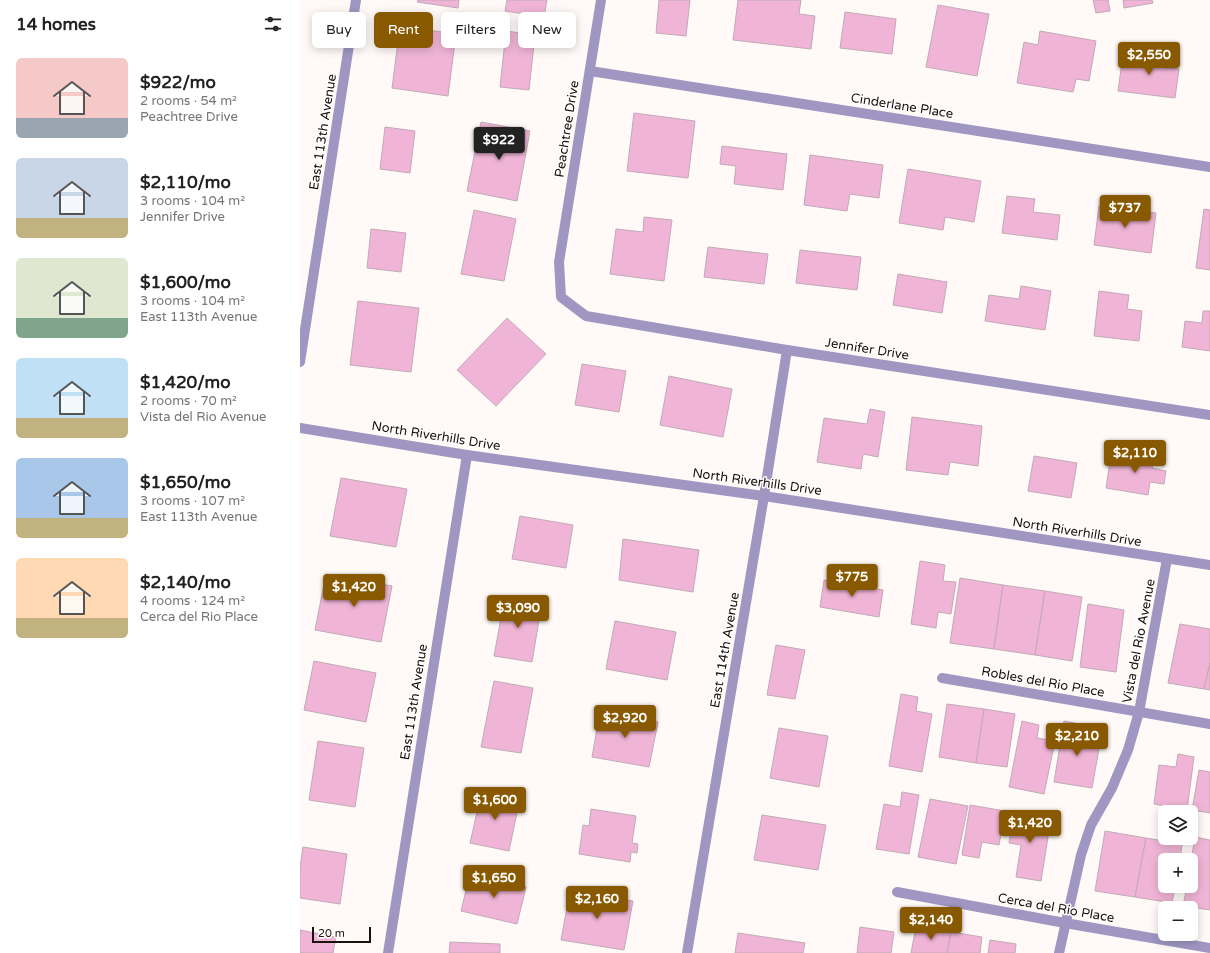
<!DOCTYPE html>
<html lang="en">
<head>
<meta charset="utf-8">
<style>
  body { margin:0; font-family:"Varela Round",sans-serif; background:#f2f2f2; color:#222; height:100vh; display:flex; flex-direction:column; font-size:15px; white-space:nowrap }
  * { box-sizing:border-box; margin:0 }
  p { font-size:13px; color:#767676 }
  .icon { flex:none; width:22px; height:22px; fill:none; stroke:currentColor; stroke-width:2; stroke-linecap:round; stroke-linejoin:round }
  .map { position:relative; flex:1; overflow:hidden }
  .panel { display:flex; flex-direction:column; background:#fff; width:300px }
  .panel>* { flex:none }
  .banner { position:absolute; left:12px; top:12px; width:380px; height:36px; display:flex; gap:8px }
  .buttons { position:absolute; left:858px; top:805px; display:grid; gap:8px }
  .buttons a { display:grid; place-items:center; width:40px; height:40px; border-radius:6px; background:#fff; box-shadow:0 2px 10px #0003; font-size:20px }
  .scale { position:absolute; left:12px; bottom:10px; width:59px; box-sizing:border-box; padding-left:4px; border:2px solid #1a130d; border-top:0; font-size:11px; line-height:14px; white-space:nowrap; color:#1a130d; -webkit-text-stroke:3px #fff; paint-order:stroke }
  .price { position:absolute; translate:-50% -34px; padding:0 9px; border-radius:4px; background:#895900; color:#fff; font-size:13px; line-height:26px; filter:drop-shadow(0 1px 2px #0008) }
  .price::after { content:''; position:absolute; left:50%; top:24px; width:12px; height:9px; margin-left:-6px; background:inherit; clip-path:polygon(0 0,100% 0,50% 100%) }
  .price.active { background:#222; color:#fff }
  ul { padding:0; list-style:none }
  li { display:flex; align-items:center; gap:12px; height:100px; padding:0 16px }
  li span { display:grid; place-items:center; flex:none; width:112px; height:80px; border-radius:6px; color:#555 }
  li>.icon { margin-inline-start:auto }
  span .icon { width:48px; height:48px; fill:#fffc; stroke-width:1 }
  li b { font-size:17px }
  h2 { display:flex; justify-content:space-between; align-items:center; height:48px; padding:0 16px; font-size:17px }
  .chip { padding:0 14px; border-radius:6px; background:#fff; box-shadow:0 2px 10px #0003; font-size:14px; line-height:36px }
  .chip.active { background:#895900; color:#fff }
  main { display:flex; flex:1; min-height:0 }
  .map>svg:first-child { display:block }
  .building { fill:#f0b5d6; stroke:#c2a9b7 }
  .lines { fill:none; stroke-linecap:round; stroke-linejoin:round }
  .minor { stroke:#9f97c2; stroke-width:10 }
  .tertiary { stroke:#9f97c2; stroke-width:10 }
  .labels { text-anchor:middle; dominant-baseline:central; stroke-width:3; stroke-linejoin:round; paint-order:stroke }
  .street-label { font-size:13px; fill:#1a130d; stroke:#fff }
</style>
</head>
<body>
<main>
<section class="panel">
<h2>14 homes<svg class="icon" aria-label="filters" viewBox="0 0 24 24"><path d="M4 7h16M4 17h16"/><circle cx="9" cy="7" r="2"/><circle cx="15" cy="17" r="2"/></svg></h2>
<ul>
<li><span style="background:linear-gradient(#f6c9c9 75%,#9aa5b1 0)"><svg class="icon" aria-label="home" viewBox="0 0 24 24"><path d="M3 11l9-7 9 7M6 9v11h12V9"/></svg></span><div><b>$922/mo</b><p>2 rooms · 54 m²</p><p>Peachtree Drive</p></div></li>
<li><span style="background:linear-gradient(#c9d6e8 75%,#c2b280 0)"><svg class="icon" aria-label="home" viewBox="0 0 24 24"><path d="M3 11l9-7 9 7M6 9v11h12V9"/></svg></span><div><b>$2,110/mo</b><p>3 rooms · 104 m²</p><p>Jennifer Drive</p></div></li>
<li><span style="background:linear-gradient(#dfe7d0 75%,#7fa58c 0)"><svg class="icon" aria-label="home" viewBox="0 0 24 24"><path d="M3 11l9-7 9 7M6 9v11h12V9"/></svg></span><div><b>$1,600/mo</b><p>3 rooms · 104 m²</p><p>East 113th Avenue</p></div></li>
<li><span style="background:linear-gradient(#bfe0f5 75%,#c2b280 0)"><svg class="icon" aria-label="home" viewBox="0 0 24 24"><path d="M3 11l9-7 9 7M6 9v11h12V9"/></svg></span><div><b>$1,420/mo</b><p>2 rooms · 70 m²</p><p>Vista del Rio Avenue</p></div></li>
<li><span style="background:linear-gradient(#a9c7e8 75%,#c2b280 0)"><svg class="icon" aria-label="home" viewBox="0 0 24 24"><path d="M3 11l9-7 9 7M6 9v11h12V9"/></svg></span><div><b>$1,650/mo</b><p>3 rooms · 107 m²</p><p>East 113th Avenue</p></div></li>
<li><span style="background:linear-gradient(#ffd9b3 75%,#c2b280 0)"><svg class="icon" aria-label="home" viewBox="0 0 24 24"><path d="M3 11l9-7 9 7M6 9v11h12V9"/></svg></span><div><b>$2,140/mo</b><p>4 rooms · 124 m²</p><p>Cerca del Rio Place</p></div></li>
</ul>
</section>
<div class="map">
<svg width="910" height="953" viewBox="0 0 910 953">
  <rect width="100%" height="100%" fill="#fffaf7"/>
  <!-- building -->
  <g class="building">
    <path d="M118,0H159L158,8L117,2Z"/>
    <path d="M207,0H247L244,17L205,11Z"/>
    <path d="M359,0H390L386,36L356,33Z"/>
    <path d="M438,0H501L499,14L515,16L511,49L433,40Z"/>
    <path d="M793,0H808L810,11L796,13Z"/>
    <path d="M823,0H852L853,3L824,8Z"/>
    <path d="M638,5L689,14L677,76L626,67Z"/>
    <path d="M545,12L596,19L592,54L540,48Z"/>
    <path d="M100,26L156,34L148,96L92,88Z"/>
    <path d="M206,31L235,35L229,90L200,87Z"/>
    <path d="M740,31L796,41L789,81L776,79L773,92L717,83L724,42L738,45Z"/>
    <path d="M838,50L866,53L865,68L879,69L875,98L818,91L822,62L836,64Z"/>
    <path d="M334,113L395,121L388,178L327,171Z"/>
    <path d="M181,122L230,131L217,201L167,191Z"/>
    <path d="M85,127L115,131L110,173L80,169Z"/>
    <path d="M422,146L487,154L483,190L434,184L436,166L420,164Z"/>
    <path d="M510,155L583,165L579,198L550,194L547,211L504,205Z"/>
    <path d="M608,169L681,181L674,222L645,217L643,230L599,223Z"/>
    <path d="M707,196L735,199L733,212L760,215L757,240L702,233Z"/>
    <path d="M799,206L856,213L851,253L794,245Z"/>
    <path d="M904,209L910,210V270L896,268Z"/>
    <path d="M174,210L216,219L204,281L161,274Z"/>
    <path d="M344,217L372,220L364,281L310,274L316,229L343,232Z"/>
    <path d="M71,229L106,233L101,272L67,268Z"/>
    <path d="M408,247L468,254L464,284L404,277Z"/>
    <path d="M500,250L561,257L557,290L496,283Z"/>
    <path d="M598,274L647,282L642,313L593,305Z"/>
    <path d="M721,286L751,291L745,330L685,321L689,295L719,299Z"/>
    <path d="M799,291L829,295L827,309L842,311L839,341L794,336Z"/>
    <path d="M58,301L119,308L111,372L50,365Z"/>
    <path d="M903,311H910V351L882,347L885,321L902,323Z"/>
    <path d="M207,318L246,354L196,406L157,370Z"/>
    <path d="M282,364L326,371L319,412L275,405Z"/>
    <path d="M369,376L432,389L423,437L360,425Z"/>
    <path d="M570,409L585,412L578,457L563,454L561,469L517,462L524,418L567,424Z"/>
    <path d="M612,417L682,426L678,466L650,462L648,475L606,470Z"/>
    <path d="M827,450L855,455L852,468L866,471L864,484L850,482L848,495L806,488L810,461L825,464Z"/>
    <path d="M734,456L777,463L771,498L728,491Z"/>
    <path d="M41,478L107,489L96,547L30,536Z"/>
    <path d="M220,516L273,525L266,568L212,559Z"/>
    <path d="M323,539L399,550L393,592L319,580Z"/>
    <path d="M620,561L645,565L643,581L656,582L651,614L638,612L636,628L611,624Z"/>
    <path d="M26,574L92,586L81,642L15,630Z"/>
    <path d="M660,578L703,585L694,649L650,643Z"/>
    <path d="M524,580L583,590L579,617L520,607Z"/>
    <path d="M703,585L745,591L735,655L694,649Z"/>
    <path d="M745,591L782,597L772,661L735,655Z"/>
    <path d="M205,596L242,602L232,662L194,656Z"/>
    <path d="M788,604L824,610L816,672L780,667Z"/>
    <path d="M315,621L376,632L367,680L306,669Z"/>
    <path d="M880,624L910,629V663L904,689L868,683Z"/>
    <path d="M476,645L505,650L495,699L467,695Z"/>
    <path d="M14,661L76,673L66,722L4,710Z"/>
    <path d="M910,663V690L904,689Z"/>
    <path d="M194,681L233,688L221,753L181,747Z"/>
    <path d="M601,694L618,697L616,711L632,714L622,772L589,766Z"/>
    <path d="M647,704L684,709L676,763L639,757Z"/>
    <path d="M684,709L715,714L707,767L676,763Z"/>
    <path d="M300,712L358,722L349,767L292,757Z"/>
    <path d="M722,721L739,725L737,738L755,741L744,794L709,787Z"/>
    <path d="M764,721L790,726L787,741L800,743L792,788L754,782Z"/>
    <path d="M479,728L528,736L519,787L470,778Z"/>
    <path d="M18,741L64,748L55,807L9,800Z"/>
    <path d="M878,754L894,757L887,810L854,804L859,765L876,767Z"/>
    <path d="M899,770L910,772V813L892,810Z"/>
    <path d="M182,790L220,798L209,851L170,843Z"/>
    <path d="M602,792L619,795L609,854L576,849L584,804L600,807Z"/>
    <path d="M630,799L668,806L656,864L618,857Z"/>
    <path d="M670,805L705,811L699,845L682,842L679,858L662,855Z"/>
    <path d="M291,809L336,816L332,843L338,844L337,853L331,852L330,862L279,854L283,825L289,826Z"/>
    <path d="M714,811L751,818L741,881L716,877L721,845L709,843Z"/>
    <path d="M462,815L526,825L518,870L454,860Z"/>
    <path d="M805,831L846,838L835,897L795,891Z"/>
    <path d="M895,837L910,840V910L883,906L887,886H891V860Z"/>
    <path d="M846,838L882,844L880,860H865V886H875L872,903L835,897Z"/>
    <path d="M3,847L47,854L40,904L0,898V869Z"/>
    <path d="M170,874L226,887L217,924L161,911Z"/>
    <path d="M270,891L333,901L324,950L261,940Z"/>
    <path d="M616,926L651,932L647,953H611Z"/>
    <path d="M560,927L594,932L591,953H557Z"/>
    <path d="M0,930L36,937L33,953H0Z"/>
    <path d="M651,932L682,937L680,953H647Z"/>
    <path d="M438,933L505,943L503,953H435Z"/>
    <path d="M690,940L716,944L715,953H688Z"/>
    <path d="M150,942L200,944V953H149Z"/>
  </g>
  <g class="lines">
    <!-- minor -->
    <g class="minor">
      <path d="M301,0L259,262L261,297L286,316L487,350L910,415"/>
      <path d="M290,71L910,167"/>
      <path d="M0,362L56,0"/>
      <path d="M642,678L910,724"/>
      <path d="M597,892L765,923L910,948"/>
      <path d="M88,953L167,455"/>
      <path d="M387,953L464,496L487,350"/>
      <path d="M759,953L781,855L791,825L812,788L828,750L839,712L867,559"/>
    </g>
    <!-- tertiary -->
    <path class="tertiary" d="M0,428L167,455L464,496L910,565"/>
  </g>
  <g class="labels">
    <!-- street labels -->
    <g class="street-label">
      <text transform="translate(602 106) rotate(9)">Cinderlane Place</text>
      <text transform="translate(267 129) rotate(-81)">Peachtree Drive</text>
      <text transform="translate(23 132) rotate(-81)">East 113th Avenue</text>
      <text transform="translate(567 349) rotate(9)">Jennifer Drive</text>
      <text transform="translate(136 436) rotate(9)">North Riverhills Drive</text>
      <text transform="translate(457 482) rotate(8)">North Riverhills Drive</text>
      <text transform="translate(777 532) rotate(9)">North Riverhills Drive</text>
      <text transform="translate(839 641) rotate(-79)">Vista del Rio Avenue</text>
      <text transform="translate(425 650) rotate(-80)">East 114th Avenue</text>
      <text transform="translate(743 682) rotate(10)">Robles del Rio Place</text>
      <text transform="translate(114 702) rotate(-81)">East 113th Avenue</text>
      <text transform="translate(756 908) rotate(10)">Cerca del Rio Place</text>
    </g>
  </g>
</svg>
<div class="buttons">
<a><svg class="icon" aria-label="layers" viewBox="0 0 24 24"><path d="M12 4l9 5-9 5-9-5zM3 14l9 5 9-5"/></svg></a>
<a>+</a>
<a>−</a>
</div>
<div class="scale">20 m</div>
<b class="price" style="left:849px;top:76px">$2,550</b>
<b class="price active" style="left:199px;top:161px">$922</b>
<b class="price" style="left:825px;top:229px">$737</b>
<b class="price" style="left:835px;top:474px">$2,110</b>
<b class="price" style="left:552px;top:598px">$775</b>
<b class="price" style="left:54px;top:608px">$1,420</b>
<b class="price" style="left:218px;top:629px">$3,090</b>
<b class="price" style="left:325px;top:739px">$2,920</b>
<b class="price" style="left:777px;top:757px">$2,210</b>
<b class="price" style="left:195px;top:821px">$1,600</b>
<b class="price" style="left:730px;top:844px">$1,420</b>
<b class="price" style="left:194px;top:899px">$1,650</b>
<b class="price" style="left:297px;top:920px">$2,160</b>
<b class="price" style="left:631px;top:941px">$2,140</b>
<div class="banner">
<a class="chip">Buy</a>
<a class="chip active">Rent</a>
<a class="chip">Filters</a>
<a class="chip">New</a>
</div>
</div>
</main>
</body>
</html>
